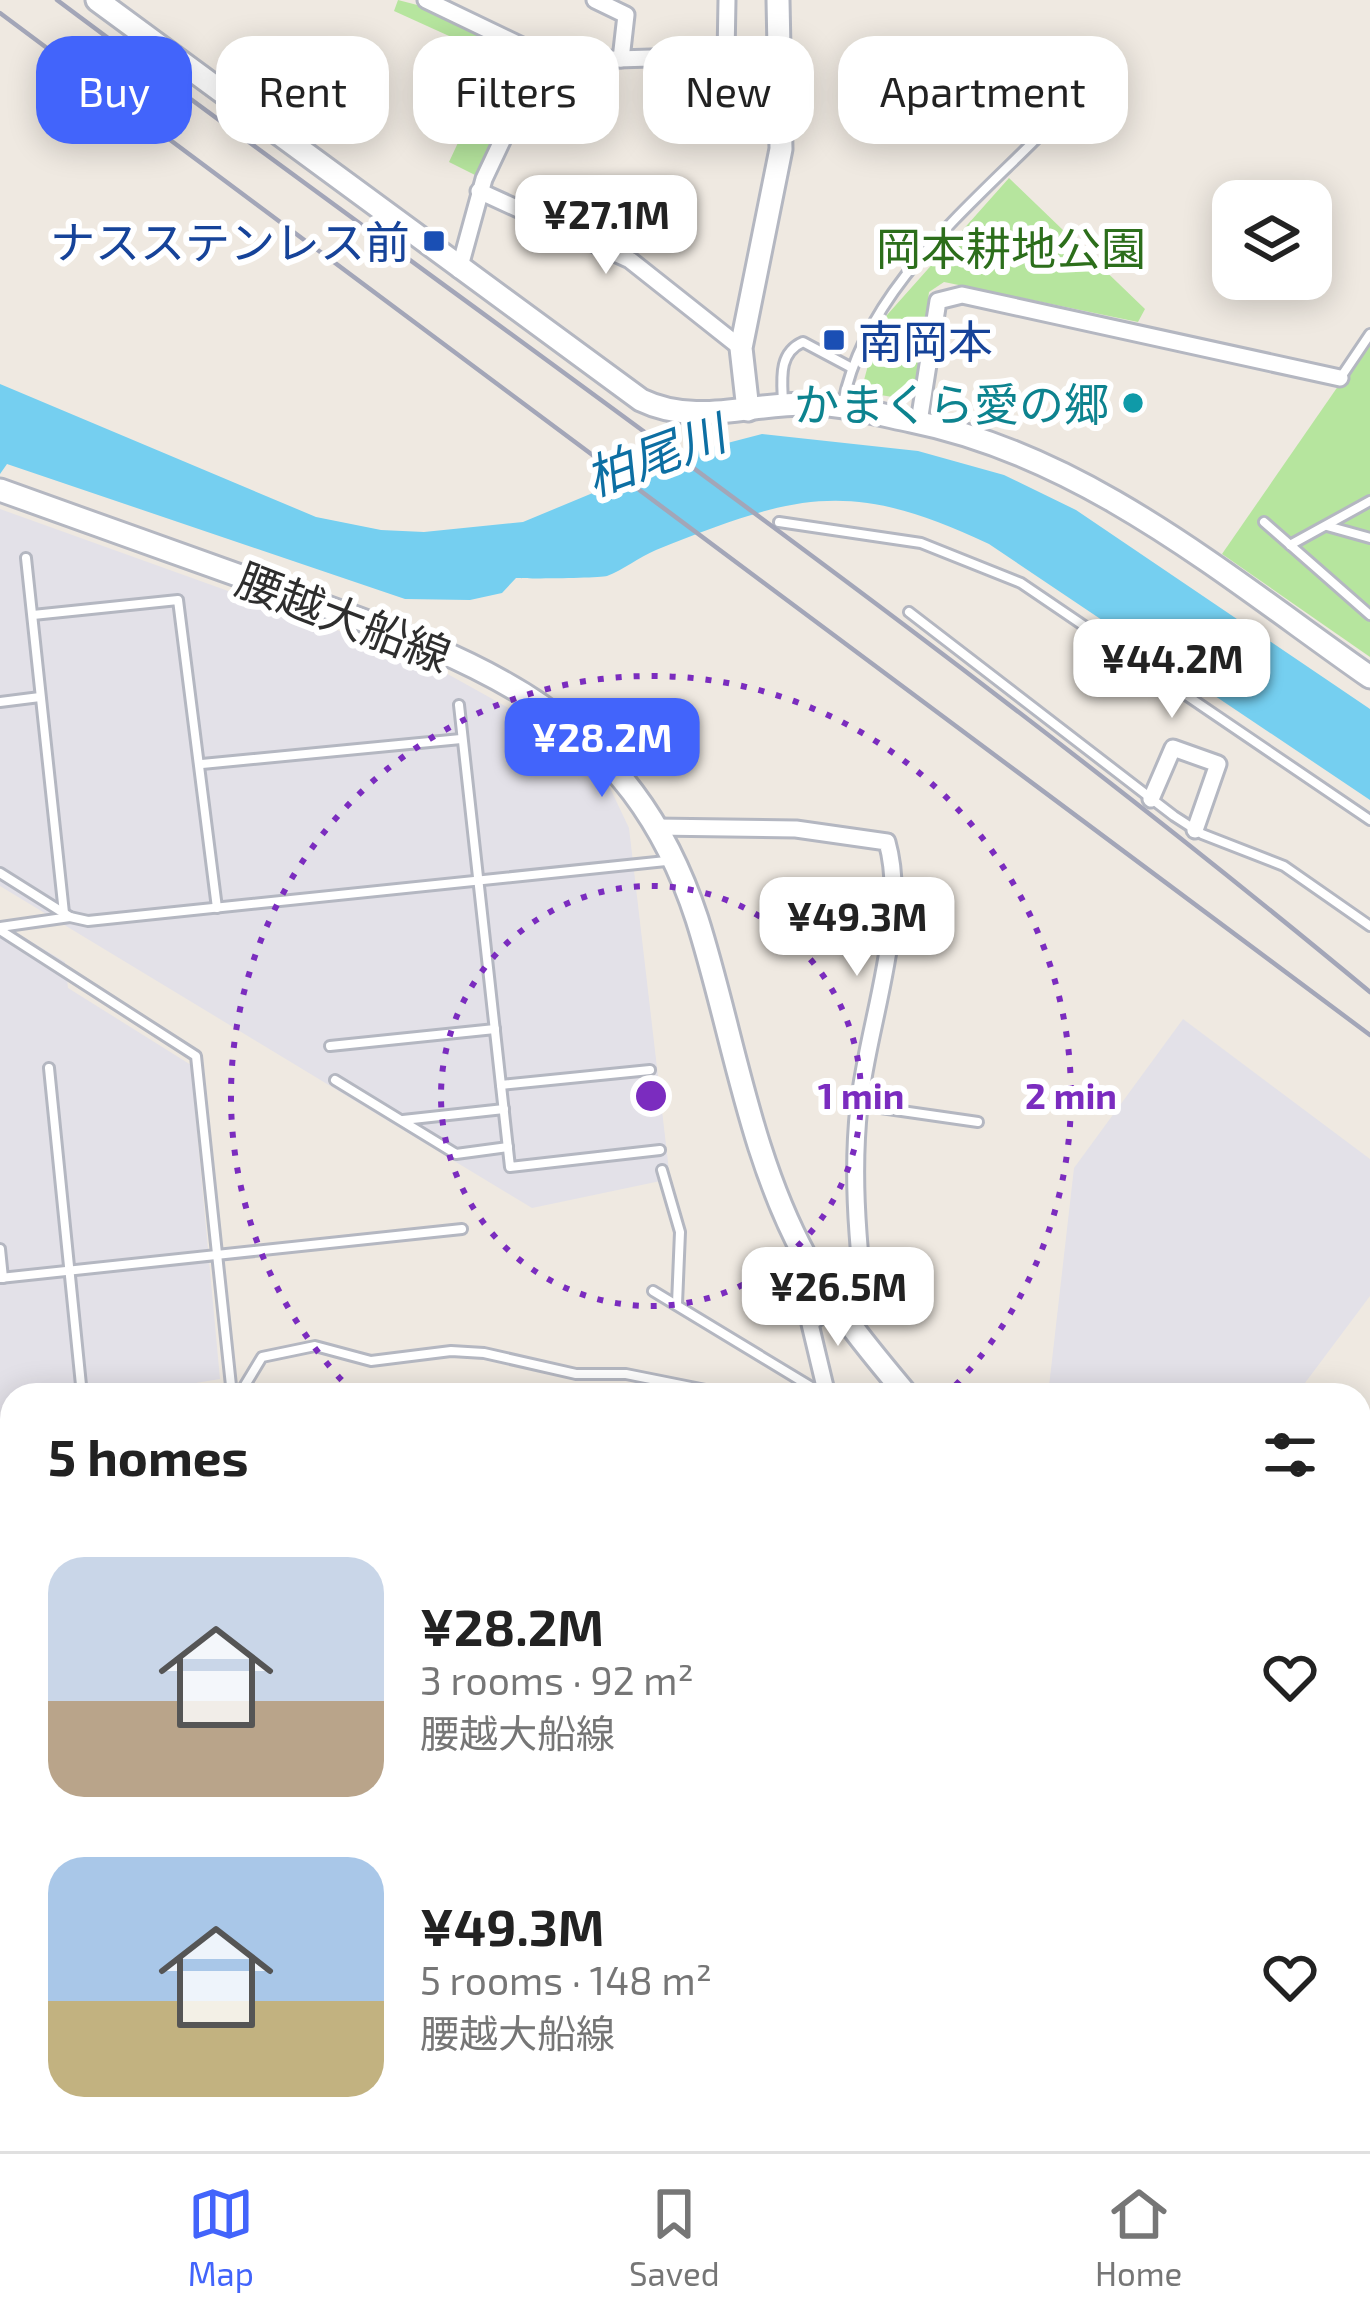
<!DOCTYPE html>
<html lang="en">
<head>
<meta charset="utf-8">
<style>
  body { margin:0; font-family:"Exo 2","Noto Sans JP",sans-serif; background:#f6f6f6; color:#222; height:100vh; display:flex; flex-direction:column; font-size:45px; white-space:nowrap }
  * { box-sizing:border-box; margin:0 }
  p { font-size:39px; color:#767676 }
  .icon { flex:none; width:66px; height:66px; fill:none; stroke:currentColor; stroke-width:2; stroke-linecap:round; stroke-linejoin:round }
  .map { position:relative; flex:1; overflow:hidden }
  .panel { position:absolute; left:0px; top:1383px; width:1371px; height:768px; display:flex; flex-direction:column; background:#fff; border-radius:36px 36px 0 0; box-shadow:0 6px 30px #0003 }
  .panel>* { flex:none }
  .top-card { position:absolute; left:36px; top:36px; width:1299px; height:108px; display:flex; gap:24px }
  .buttons { position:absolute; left:1212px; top:180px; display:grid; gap:24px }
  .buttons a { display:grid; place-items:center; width:120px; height:120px; border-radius:24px; background:#fff; box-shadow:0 6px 30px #0003; font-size:60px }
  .price { position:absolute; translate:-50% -102px; padding:0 27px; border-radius:24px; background:#fff; color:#222; font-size:39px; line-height:78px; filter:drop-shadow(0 3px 6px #0008) }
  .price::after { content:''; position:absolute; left:50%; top:72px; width:36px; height:27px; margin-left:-18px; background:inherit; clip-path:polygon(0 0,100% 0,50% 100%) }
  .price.on { background:#4264fb; color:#fff }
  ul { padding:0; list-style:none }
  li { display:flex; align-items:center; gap:36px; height:300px; padding:0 48px }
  li span { display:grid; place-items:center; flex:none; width:336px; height:240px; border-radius:36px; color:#555 }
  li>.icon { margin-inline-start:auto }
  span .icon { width:144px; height:144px; fill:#fffc; stroke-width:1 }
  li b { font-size:51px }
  h2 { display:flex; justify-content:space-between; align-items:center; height:144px; padding:0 48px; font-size:51px }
  .tag { padding:0 42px; border-radius:36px; background:#fff; box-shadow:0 6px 30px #0003; font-size:42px; line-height:108px }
  .tag.on { background:#4264fb; color:#fff }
  .tab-bar { display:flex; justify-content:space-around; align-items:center; height:168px; border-top:3px solid #e0e0e0; background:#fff; font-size:33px; color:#767676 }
  .tab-bar a { display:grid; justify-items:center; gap:6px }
  .tab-bar .on { color:#4264fb }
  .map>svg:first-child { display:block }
  .industrial { fill:#e3e1e8 }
  .green { fill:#b6e59e }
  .water { fill:#75cff0 }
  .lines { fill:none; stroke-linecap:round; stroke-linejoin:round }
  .lane-casing { stroke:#b4b7c1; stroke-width:14 }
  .street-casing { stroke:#b4b7c1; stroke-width:21 }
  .secondary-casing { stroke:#b4b7c1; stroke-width:27 }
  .lane { stroke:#fff; stroke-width:8 }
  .street { stroke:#fff; stroke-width:15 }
  .secondary { stroke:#fff; stroke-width:21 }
  .rail { stroke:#a3a6b8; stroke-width:4.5 }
  .ring { fill:none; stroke:#7b2cbf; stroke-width:6; stroke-dasharray:6 12 }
  .transit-dot { fill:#1a4fb4; stroke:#fff; stroke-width:4.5 }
  .culture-dot { fill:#0f9aa8; stroke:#fff; stroke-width:4.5 }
  .labels { text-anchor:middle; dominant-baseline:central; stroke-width:12; stroke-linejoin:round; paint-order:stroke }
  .transit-label { font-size:45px; fill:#164399; stroke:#fff; text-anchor:end }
  .park-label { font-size:45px; fill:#2c6e1b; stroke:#fff }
  .culture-label { font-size:45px; fill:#0d838f; stroke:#fff; text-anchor:end }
  .street-label { font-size:45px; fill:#2e2e2e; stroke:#fff }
  .water-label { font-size:48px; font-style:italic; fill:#0d6fa3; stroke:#fff }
  .centre { fill:#7b2cbf; stroke:#fff; stroke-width:6 }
  .ring-label { font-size:36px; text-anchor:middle; font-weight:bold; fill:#7b2cbf; stroke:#fff; stroke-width:12; stroke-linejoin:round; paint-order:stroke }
</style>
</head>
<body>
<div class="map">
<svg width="1370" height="2151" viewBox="0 0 1370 2151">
  <rect width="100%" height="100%" fill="#efe9e1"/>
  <!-- industrial -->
  <g class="industrial">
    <path d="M0,509L426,662L550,731L610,788L629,828L670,1179L532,1208L0,886Z"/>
    <path d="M0,923L65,962L68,988L191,1065L220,1379L123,1395H12V1570L0,1582Z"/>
    <path d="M1183,1019L1370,1159V1296L1296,1395H1048L1074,1168Z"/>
  </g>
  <!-- green -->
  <g class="green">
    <path d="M398,0L425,7L528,58L477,176L449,162L470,117L502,77L491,55L394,11Z"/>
    <path d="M1009,178L1145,309L1138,322L944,282L929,292L917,393L905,399L868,393L863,384L879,324Z"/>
    <path d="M1370,340V657L1222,554Z"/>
    <path d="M12,1678V1820L0,1808V1691Z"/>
    <path d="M12,1840V1939L0,1946V1851Z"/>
  </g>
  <!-- water -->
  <path class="water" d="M0,384L316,517L381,530L424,532L523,522L689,453L762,434L918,451L1004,475L1076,510L1370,709V800L989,544C848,477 794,495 656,550C639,557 623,570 607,576C600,578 527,579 516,578L502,593L470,600L405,599L7,464L0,474Z"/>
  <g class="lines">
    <!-- lane casing -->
    <g class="lane-casing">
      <g id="lane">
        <path d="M1341,377L1370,334"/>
        <path d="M783,403C782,379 778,353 803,342L850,367"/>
        <path d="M843,403C865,289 972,205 1050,125"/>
        <path d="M779,522L921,543L1021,583L1370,820"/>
        <path d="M1264,522L1370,615"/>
        <path d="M1327,526L1370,538"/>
        <path d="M1290,545L1370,501"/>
        <path d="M26,558L64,913"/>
        <path d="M909,612L1174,816L1202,834L1284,866L1370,926"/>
        <path d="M33,615L178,600L217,908"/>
        <path d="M0,702L40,697"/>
        <path d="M459,705L510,1167L660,1150"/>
        <path d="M202,764L461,739"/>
        <path d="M0,873L70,917L88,921L666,861"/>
        <path d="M0,927L70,917"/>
        <path d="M0,930L196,1056L232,1395"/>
        <path d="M330,1046L495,1029"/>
        <path d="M49,1068L82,1395"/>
        <path d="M335,1080L456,1154L508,1147"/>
        <path d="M501,1085L650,1070"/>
        <path d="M860,1105L978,1122"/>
        <path d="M403,1120L504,1109"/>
        <path d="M662,1170L680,1232L677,1304"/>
        <path d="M0,1249L3,1278"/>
        <path d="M0,1278L462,1229"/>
        <path d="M653,1291L813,1388"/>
        <path d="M239,1395L262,1357L315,1346L371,1361L451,1351L484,1353L576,1374H626L731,1395"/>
        <path d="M0,1463L12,1462"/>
        <path d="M0,1595L12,1586"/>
        <path d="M0,1859L12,1850"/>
        <path d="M0,1972L12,1982"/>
        <path d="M1359,2121L1370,2120"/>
        <path d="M1262,2139L1266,2151"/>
        <path d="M553,2151L556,2139"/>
        <path d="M1055,2151L1137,2144"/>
      </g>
    </g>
    <!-- street casing -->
    <g class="street-casing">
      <g id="street">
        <path d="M426,0L553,61L780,54"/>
        <path d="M595,0L626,15L621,59"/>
        <path d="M726,56L727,0"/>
        <path d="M479,191L630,260L741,348"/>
        <path d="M459,270L484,179L542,56"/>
        <path d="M919,422L938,301L962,295L1340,378"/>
        <path d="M1151,799L1173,748L1218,764L1195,830"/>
        <path d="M655,827L796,829L887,842C909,920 867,1026 859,1106C852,1171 857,1233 864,1299L863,1310L847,1322"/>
        <path d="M827,1395L810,1324L833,1302"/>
        <path d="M1359,1856H1370"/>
        <path d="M860,2139L861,2151"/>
        <path d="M1136,2139L1139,2151"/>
        <path d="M1208,2139L1212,2151"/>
        <path d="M1337,2151L1338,2139"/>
      </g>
    </g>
    <!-- secondary casing -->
    <g class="secondary-casing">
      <g id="secondary">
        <path d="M97,0L641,400C697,427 753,402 812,404C845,405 878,414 911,421C1086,456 1227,577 1370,677"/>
        <path d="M748,410L741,348L781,149L778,0"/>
        <path d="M0,490C94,524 188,557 282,591C472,659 628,708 697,919C732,1029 749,1154 805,1256C833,1306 870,1351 907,1395"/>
        <path d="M1359,1461L1370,1445"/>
        <path d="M1359,1723L1370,1731"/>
        <path d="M0,2039L12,2045"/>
        <path d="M195,2139L221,2151"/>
        <path d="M354,2151L424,2139"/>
      </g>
    </g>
    <!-- lane -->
    <use href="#lane" class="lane"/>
    <!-- street -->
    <use href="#street" class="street"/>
    <!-- secondary -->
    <use href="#secondary" class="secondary"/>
    <!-- rail -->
    <g class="rail">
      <path d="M57,0C496,328 948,641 1370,992"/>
      <path d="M0,13L1370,1035"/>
      <path d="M0,2035L12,2041"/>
      <path d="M201,2139L224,2151"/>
    </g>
  </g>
  <!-- distance rings -->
  <g class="ring">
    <circle cx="651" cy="1096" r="210"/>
    <path d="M354 1393A420 420 0 1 1 948 1393"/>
  </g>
  <!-- markers -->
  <g class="transit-dot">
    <rect x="422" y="229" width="24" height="24" rx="6"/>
    <rect x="822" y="328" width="24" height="24" rx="6"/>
  </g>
  <circle class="culture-dot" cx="1133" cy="403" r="12"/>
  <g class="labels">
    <!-- transit labels -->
    <g class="transit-label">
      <text x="410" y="241">ナスステンレス前</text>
      <text x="858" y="340" text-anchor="start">南岡本</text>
    </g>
    <!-- park labels -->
    <g class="park-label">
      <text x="1011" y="247">岡本耕地公園</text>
    </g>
    <!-- culture labels -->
    <g class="culture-label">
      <text x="1109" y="403">かまくら愛の郷</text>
    </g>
    <!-- street labels -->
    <g class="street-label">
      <text transform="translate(344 616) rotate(21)">腰越大船線</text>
    </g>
    <!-- water labels -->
    <g class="water-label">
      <text transform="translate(655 454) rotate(-20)">柏尾川</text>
    </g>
  </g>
  <circle cx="651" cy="1096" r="18" class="centre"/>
  <g class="ring-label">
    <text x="861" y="1109">1 min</text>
    <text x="1071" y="1109">2 min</text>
  </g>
</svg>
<div class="buttons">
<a><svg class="icon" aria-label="layers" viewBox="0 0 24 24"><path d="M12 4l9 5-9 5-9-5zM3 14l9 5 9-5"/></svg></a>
</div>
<b class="price" style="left:606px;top:277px">¥27.1M</b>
<b class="price" style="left:1172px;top:721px">¥44.2M</b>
<b class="price on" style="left:602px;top:800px">¥28.2M</b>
<b class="price" style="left:857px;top:979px">¥49.3M</b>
<b class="price" style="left:838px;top:1349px">¥26.5M</b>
<div class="top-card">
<a class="tag on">Buy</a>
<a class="tag">Rent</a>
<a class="tag">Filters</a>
<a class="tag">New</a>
<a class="tag">Apartment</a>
</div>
<section class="panel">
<h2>5 homes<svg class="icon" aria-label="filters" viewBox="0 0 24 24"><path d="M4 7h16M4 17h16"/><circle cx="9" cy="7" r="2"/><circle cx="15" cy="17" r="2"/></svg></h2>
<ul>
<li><span style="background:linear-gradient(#c9d6e8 60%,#b9a48a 0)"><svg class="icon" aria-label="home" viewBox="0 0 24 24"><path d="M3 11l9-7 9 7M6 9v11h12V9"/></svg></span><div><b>¥28.2M</b><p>3 rooms · 92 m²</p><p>腰越大船線</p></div><svg class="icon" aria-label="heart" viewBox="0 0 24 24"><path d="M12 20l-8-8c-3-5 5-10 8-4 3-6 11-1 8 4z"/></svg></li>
<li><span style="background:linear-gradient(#a9c7e8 60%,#c2b280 0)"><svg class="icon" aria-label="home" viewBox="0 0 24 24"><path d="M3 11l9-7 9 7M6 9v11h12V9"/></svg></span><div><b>¥49.3M</b><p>5 rooms · 148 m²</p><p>腰越大船線</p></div><svg class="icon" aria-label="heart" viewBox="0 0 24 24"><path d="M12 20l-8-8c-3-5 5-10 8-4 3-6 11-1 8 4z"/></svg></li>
</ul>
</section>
</div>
<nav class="tab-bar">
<a class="on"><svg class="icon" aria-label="map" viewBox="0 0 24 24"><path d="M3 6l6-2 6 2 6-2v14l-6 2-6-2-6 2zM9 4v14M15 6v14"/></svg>Map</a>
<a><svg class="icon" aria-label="saved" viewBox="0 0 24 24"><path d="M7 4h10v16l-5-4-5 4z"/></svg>Saved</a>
<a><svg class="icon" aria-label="home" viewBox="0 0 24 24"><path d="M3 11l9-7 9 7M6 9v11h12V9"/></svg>Home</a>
</nav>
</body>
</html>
